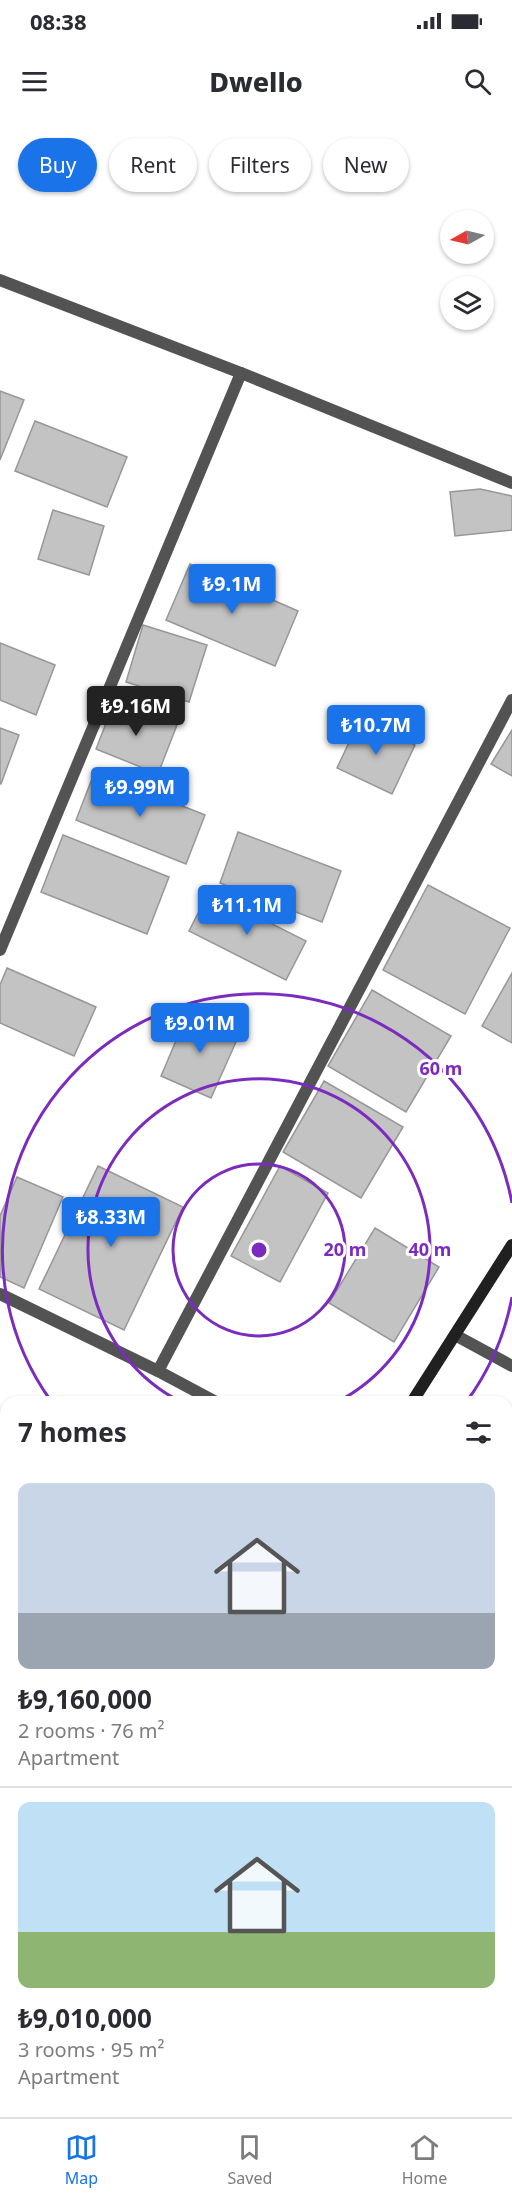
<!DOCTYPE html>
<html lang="en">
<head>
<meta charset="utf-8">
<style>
  body { margin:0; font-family:"Noto Sans",sans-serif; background:#f7f7f7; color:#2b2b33; height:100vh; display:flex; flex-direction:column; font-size:22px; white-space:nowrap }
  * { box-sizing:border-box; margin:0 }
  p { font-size:20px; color:#7c7c81 }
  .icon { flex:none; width:33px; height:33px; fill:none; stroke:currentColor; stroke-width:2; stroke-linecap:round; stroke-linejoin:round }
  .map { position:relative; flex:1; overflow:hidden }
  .panel { position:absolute; left:0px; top:1276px; width:513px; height:722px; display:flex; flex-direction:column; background:#fff; border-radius:18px 18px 0 0; box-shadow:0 2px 4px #0004 }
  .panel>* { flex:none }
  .banner { position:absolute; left:18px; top:18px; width:477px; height:54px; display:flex; gap:12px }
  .needle { width:39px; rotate:262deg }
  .fabs { position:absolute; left:440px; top:90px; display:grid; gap:12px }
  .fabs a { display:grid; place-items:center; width:54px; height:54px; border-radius:50%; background:#fff; box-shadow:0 2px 4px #0004; font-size:30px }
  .price { position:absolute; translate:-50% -51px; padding:0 14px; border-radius:6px; background:#1a73e8; color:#fff; font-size:20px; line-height:39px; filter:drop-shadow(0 2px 3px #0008) }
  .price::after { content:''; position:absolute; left:50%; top:36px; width:18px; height:14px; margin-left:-9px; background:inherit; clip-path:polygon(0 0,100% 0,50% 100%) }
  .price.active { background:#222; color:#fff }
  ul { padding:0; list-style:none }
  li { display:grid; align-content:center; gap:12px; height:318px; padding:0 18px }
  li+li { border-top:2px solid #e1e1e2 }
  li span { display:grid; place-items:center; height:186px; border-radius:12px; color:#555 }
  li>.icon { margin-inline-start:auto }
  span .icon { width:108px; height:108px; fill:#fffc; stroke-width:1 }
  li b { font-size:26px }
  h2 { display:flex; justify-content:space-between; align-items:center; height:72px; padding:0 18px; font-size:26px }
  .tag { padding:0 21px; border-radius:27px; background:#fff; box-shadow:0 2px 4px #0004; font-size:21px; line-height:54px }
  .tag.active { background:#1a73e8; color:#fff }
  .status { display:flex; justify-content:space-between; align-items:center; height:42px; padding:0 30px; background:#fff; direction:ltr }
  .status svg { height:16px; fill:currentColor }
  header { display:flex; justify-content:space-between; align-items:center; height:78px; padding:0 18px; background:#fff; font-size:27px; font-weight:800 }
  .tabs { display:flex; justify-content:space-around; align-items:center; height:84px; border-top:2px solid #e1e1e2; background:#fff; font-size:16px; color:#7c7c81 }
  .tabs a { display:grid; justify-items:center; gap:3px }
  .tabs .active { color:#1a73e8 }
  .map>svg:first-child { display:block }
  .building { fill:#c3c3c3; stroke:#979797; stroke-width:1.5 }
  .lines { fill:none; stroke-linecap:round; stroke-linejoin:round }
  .street { stroke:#535353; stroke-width:12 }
  .secondary { stroke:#202020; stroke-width:12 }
  .ring { fill:none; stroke:#7b2cbf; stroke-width:3 }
  .centre { fill:#7b2cbf; stroke:#fff; stroke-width:3 }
  .ring-label { font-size:18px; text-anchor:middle; font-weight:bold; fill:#7b2cbf; stroke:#fff; stroke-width:6; stroke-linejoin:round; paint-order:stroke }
</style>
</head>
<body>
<div class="status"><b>08:38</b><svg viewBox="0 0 49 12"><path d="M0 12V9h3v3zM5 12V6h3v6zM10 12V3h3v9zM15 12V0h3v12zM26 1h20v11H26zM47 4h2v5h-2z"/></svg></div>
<header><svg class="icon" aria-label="menu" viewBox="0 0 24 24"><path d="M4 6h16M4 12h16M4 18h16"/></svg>Dwello<svg class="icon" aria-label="search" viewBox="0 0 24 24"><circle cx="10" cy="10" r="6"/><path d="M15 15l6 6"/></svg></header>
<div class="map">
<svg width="512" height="1997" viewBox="0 0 512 1997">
  <rect width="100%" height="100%" fill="#fff"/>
  <!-- building -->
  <g class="building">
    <path d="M0,271L24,280L0,340Z"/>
    <path d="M35,301L127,337L107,387L15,351Z"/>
    <path d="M480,369L512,376V410L455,416L450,372Z"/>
    <path d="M53,390L104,406L89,455L38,439Z"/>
    <path d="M190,444L298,491L275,546L166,500Z"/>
    <path d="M143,505L207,525L189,582L126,562Z"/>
    <path d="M0,523L55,545L36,595L0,580Z"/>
    <path d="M115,580L177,605L158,654L96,629Z"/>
    <path d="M360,599L415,625L392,674L337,648Z"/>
    <path d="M0,608L19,615L1,664L0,663Z"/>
    <path d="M512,610V656L491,644Z"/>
    <path d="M95,651L205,695L186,744L76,700Z"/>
    <path d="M238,712L341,751L322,802L220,763Z"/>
    <path d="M63,715L169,757L147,814L41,772Z"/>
    <path d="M428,765L510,808L465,894L383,850Z"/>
    <path d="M209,772L306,821L286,860L189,811Z"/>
    <path d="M7,848L96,887L74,936L0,903V865Z"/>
    <path d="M512,853V923L482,906Z"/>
    <path d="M372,870L451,916L406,992L328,946Z"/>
    <path d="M189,890L240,913L211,978L161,956Z"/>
    <path d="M324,961L403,1007L361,1078L283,1032Z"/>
    <path d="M98,1046L183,1087L124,1210L39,1169Z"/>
    <path d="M280,1046L328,1073L280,1162L231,1136Z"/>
    <path d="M17,1057L63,1077L24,1168L0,1157V1096Z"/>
    <path d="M375,1108L439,1147L394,1222L329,1183Z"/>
    <path d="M507,1464L512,1470V1506L507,1511Z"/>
    <path d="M512,1610V1641L507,1637V1618Z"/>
    <path d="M202,1992H287V1997H201Z"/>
  </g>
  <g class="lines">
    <!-- street -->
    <g class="street">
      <path d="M0,160L241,253L512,363"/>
      <path d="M0,830L241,253"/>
      <path d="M0,1174L158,1251L512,580"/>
      <path d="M455,1215L512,1246"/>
      <path d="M158,1251L216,1282"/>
      <path d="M507,1703L512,1707"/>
      <path d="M507,1818L512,1817"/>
      <path d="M0,1865L6,1866"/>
      <path d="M332,1997V1992"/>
    </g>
    <!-- secondary -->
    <g class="secondary">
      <path d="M412,1282L512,1125"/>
      <path d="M0,1948L6,1937"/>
    </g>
  </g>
  <!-- distance rings -->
  <g class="ring">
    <circle cx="259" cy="1130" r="86"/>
    <path d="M181 1282A171 171 0 1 1 337 1282"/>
    <path d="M512 1177A257 257 0 0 1 467 1281M51 1281A257 257 0 1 1 512 1083"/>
  </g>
  <circle cx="259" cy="1130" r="9" class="centre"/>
  <g class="ring-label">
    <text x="441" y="955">60 m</text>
    <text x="345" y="1136">20 m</text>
    <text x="430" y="1136">40 m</text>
  </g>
</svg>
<div class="fabs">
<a><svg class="needle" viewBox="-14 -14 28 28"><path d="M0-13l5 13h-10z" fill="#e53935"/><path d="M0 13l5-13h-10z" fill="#7c7c81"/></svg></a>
<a><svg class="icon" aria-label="layers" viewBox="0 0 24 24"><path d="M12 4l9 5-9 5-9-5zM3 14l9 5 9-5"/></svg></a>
</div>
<b class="price" style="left:232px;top:495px">₺9.1M</b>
<b class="price active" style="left:136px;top:617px">₺9.16M</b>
<b class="price" style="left:376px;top:636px">₺10.7M</b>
<b class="price" style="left:140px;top:698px">₺9.99M</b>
<b class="price" style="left:247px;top:816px">₺11.1M</b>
<b class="price" style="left:200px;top:934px">₺9.01M</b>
<b class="price" style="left:111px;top:1128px">₺8.33M</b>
<div class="banner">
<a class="tag active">Buy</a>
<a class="tag">Rent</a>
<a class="tag">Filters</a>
<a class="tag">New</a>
</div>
<section class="panel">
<h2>7 homes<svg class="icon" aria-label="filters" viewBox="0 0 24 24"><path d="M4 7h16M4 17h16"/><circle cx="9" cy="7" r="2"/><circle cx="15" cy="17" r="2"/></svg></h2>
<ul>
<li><span style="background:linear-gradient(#c9d6e8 70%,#9aa5b1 0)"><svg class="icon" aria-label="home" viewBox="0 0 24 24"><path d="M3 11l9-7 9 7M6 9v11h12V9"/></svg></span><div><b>₺9,160,000</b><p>2 rooms · 76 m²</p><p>Apartment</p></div></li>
<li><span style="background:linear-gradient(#bfe0f5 70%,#8fb573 0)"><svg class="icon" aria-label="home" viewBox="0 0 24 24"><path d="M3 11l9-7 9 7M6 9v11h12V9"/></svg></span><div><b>₺9,010,000</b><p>3 rooms · 95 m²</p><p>Apartment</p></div></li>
</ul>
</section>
</div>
<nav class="tabs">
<a class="active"><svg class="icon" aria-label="map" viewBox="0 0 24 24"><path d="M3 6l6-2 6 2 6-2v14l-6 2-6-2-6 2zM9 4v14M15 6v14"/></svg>Map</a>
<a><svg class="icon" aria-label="saved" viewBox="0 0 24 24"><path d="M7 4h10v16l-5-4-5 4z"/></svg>Saved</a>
<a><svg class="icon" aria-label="home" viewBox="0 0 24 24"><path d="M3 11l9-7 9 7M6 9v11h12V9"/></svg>Home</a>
</nav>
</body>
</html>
